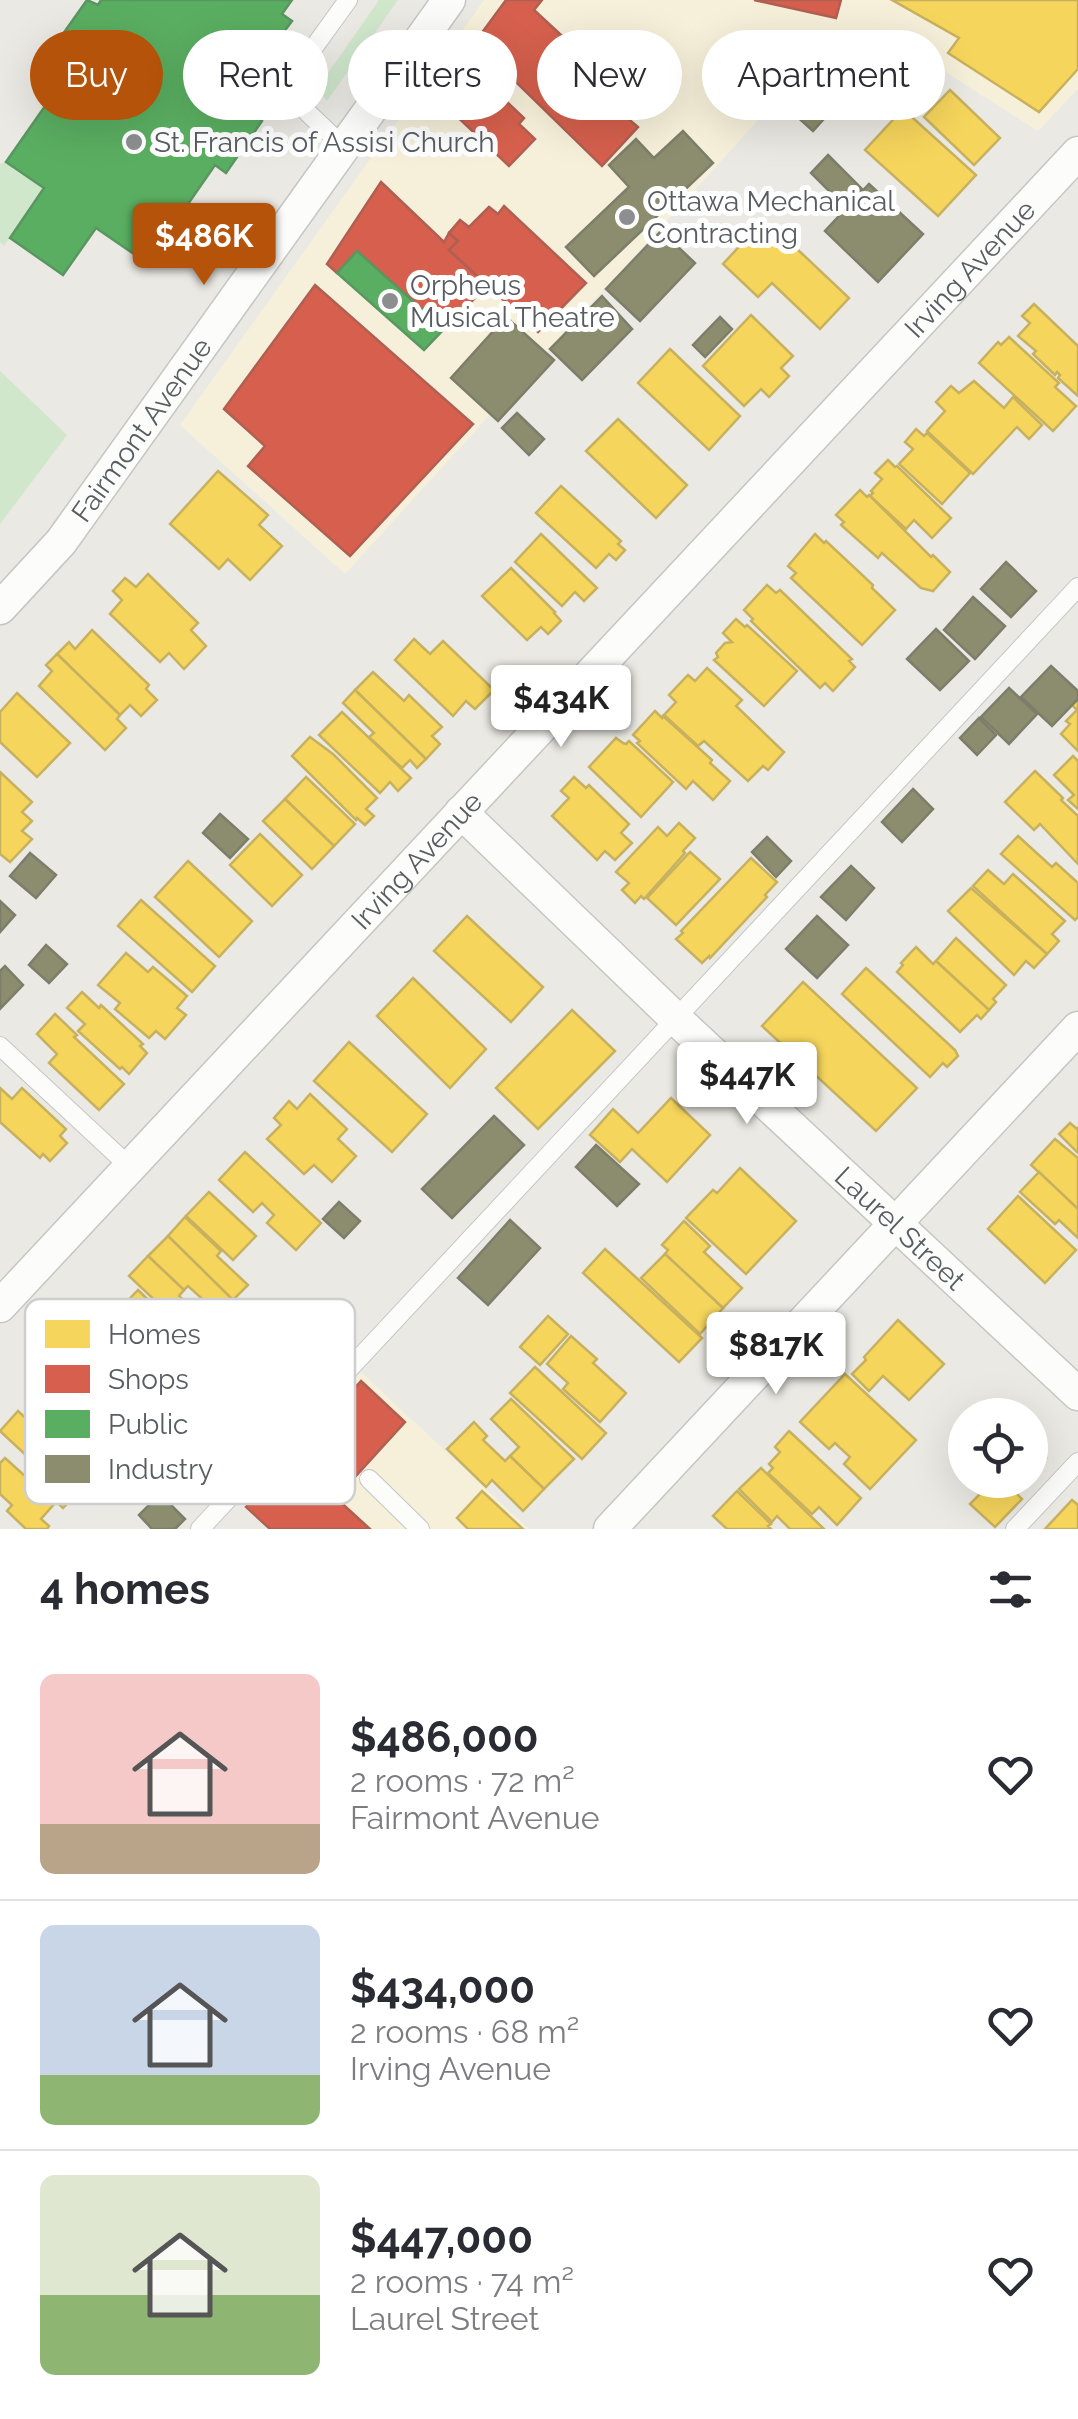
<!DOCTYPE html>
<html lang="en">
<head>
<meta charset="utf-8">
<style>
  body { margin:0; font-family:Raleway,sans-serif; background:#f2f2f3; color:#2b2b33; height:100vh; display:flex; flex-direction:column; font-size:38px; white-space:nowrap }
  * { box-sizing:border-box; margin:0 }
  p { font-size:32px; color:#7c7c81 }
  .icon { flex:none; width:55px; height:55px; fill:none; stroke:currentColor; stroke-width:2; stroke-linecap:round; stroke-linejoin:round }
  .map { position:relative; height:1529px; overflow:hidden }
  .details { display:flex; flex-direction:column; background:#fff; flex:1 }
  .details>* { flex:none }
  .hud { position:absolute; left:30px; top:30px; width:1020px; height:90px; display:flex; gap:20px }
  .tools { position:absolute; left:948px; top:1398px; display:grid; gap:20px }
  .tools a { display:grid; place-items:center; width:100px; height:100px; border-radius:50%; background:#fff; box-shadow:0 10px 40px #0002; font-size:50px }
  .price { position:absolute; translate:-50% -85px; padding:0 22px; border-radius:10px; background:#fff; color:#222; font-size:32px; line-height:65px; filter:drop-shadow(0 2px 5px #0008) }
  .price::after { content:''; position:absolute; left:50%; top:60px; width:30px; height:22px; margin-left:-15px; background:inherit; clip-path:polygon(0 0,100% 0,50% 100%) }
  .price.current { background:#b45309; color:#fff }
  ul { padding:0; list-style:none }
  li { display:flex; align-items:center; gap:30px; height:250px; padding:0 40px }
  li+li { border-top:2px solid #e1e1e2 }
  li span { display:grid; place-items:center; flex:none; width:280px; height:200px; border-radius:15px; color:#555 }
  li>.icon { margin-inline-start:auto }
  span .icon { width:120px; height:120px; fill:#fffc; stroke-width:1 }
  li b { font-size:42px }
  h2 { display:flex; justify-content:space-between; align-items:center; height:120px; padding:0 40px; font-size:42px }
  .tag { padding:0 35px; border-radius:45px; background:#fff; box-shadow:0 10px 40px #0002; font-size:35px; line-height:90px }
  .tag.current { background:#b45309; color:#fff }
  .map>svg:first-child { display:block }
  .commercial { fill:#f6f0da }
  .green { fill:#d0e7cc }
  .homes { fill:#f6d55c; stroke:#c7b15e; stroke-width:2.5 }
  .shops { fill:#d6604d; stroke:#b05f53; stroke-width:2.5 }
  .public { fill:#5aae61; stroke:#5a9661; stroke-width:2.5 }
  .industry { fill:#8c8c6e; stroke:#7d7e6a; stroke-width:2.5 }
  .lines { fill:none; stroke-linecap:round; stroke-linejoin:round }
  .lane-casing { stroke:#c6c6c4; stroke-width:20 }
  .street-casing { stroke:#c6c6c4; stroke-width:35 }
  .lane { stroke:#fcfcfb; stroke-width:18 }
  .street { stroke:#fcfcfb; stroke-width:32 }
  .poi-dot { fill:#8c8e8f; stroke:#fff; stroke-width:4 }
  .labels { text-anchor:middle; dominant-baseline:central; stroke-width:10; stroke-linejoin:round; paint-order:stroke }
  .poi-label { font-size:28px; fill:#595d62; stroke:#fff; text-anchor:start }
  .street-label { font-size:28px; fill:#595d62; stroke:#fff }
  .key { fill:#fff; stroke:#cdced0; stroke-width:2.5 }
  .key-label { font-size:28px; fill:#595d62 }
</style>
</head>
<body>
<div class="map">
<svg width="1078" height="1529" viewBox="0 0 1078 1529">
  <rect width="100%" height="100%" fill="#eae9e3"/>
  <!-- commercial -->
  <g class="commercial">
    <path d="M484,0H1078V89L1038,131L883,32L803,71L345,574L180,425Z"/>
    <path d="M361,1372L529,1529H268L240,1504Z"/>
  </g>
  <!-- green -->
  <g class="green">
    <path d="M379,0H398L327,101L317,89Z"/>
    <path d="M6,162L44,188L4,246L0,242V164Z"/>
    <path d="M0,371L67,435L0,524Z"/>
  </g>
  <!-- homes -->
  <g class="homes">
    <path d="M892,0H1078V69L1039,112L948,53L959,38Z"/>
    <path d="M950,90L1000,138L974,165L924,117Z"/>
    <path d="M903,109L976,175L938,216L865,150Z"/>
    <path d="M759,225L789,253L795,247L849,298L820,329L772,283L758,297L723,264Z"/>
    <path d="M1034,304L1078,346V396L1058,378L1060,375L1057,372L1055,375L1033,354L1036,351L1018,336L1030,323L1022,316Z"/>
    <path d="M751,315L793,356L781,368L789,376L769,397L761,389L744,406L703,366Z"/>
    <path d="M1009,337L1059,383L1055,387L1076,406L1053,431L979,363L998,342L1001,345Z"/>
    <path d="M670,349L740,416L709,450L638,383Z"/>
    <path d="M974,381L1004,408L1013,397L1042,425L1029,439L1017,427L973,474L927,431L945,411L936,402L951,386L959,393Z"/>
    <path d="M618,419L687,485L656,518L586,451Z"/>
    <path d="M916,429L924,436L927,433L970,473L942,504L899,464L913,449L905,442Z"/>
    <path d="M888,460L895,467L897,466L951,518L932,538L914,520L906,529L870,496L873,493L871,491L882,479L875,473Z"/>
    <path d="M218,471L268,515L259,525L282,546L250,580L228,559L219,569L170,524Z"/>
    <path d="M561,486L621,541L618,544L625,550L616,560L609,554L596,568L536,513Z"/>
    <path d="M860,490L867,497L869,495L931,557L933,555L950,572L933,591L921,588L882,553L878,558L841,525L844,522L836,515Z"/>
    <path d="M541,534L597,588L584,601L575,592L562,606L515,562Z"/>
    <path d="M815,534L824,543L826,541L873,585L872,588L895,610L862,645L791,578L796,573L788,566Z"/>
    <path d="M511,568L555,612L554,613L561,621L548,634L541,627L527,640L482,596Z"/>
    <path d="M148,574L198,623L191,630L206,646L184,669L169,653L160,662L110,614L122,600L113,591L125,578L136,587Z"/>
    <path d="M767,585L776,593L780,590L852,659L849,661L855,667L833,691L825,683L820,688L751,621L753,619L744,610Z"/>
    <path d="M736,619L745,627L747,625L797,671L764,706L714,660L718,657L716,653L725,643L732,642L723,633Z"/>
    <path d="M92,630L149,685L146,689L157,700L141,716L130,705L120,715L57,654L69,642L75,649Z"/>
    <path d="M414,639L430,654L443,641L494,690L475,709L466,701L453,716L395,660Z"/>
    <path d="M57,654L120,715L117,719L126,728L105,750L39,686L52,671L46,665Z"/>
    <path d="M707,668L742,700L736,706L784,752L768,770L763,766L748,781L704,741L698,746L664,715L676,702L669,695L688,675L695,681Z"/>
    <path d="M373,672L404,701L409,695L442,727L432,736L440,744L426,759L355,690Z"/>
    <path d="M355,690L426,759L417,768L410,760L402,768L369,737L374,733L343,703Z"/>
    <path d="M17,693L70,743L37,777L0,742V712Z"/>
    <path d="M1078,699V751L1061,734L1070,724L1066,721L1077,710L1072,705Z"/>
    <path d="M655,711L662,718L663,716L712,760L710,763L730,781L713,800L693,781L686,789L637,743L640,741L633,735Z"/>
    <path d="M342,712L411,778L398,791L390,782L380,793L319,735Z"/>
    <path d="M310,737L333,754L377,798L366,809L374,816L365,825L357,818L356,820L292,756Z"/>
    <path d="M616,738L623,743L626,744L629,741L673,782L641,817L589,767Z"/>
    <path d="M1073,756L1078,761V809L1068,800L1074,795L1054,775Z"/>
    <path d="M1035,771L1063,798L1061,800L1078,816V864L1040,824L1034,830L1005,802Z"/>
    <path d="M0,772L32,802L22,812L32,821L22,831L32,839L10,862L0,854Z"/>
    <path d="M306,777L355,824L334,846L285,799Z"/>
    <path d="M574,777L586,788L589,785L629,824L621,833L632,843L615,860L605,851L597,860L552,816L569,798L561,791Z"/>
    <path d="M285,799L334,846L312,869L263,821Z"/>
    <path d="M679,823L695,838L683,851L685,853L644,899L641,896L635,903L622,890L629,883L616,872L658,827L667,836Z"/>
    <path d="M260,834L302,875L272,906L230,865Z"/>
    <path d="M1018,836L1052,867L1056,863L1078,883V917L1075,920L1001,854Z"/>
    <path d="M690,852L720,879L676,925L647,898Z"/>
    <path d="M751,858L777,882L765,895L767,897L710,958L709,956L702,963L676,939L683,933L681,931Z"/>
    <path d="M188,861L252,921L219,957L155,897Z"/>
    <path d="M988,870L1004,884L1013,874L1065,921L1052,934L1059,941L1047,954L973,886Z"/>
    <path d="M971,888L1047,954L1034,968L1026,961L1014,975L948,911Z"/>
    <path d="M141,900L215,966L192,992L118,926Z"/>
    <path d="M467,916L543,987L511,1022L434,951Z"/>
    <path d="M956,938L1006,985L993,999L996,1002L989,1010L936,961Z"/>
    <path d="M916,947L933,964L936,961L989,1010L981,1019L977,1015L960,1032L897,972L903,965L901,963Z"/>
    <path d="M126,953L148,972L153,967L187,996L177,1008L186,1015L165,1039L156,1031L149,1038L115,1009L120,1003L98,985Z"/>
    <path d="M866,968L955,1050L958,1056L947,1067L943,1063L930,1077L842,994Z"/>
    <path d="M413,978L486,1049L450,1088L377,1016Z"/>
    <path d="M803,982L917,1088L876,1131L762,1026Z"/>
    <path d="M82,992L99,1008L101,1005L143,1044L140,1046L147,1053L129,1074L122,1067L120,1069L78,1031L85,1024L67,1008Z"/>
    <path d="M572,1010L615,1051L538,1129L496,1088Z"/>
    <path d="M55,1014L77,1035L74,1037L124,1084L99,1110L49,1063L57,1054L37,1034Z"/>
    <path d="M349,1042L427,1114L392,1152L314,1081Z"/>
    <path d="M0,1088L12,1099L22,1088L66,1129L60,1136L67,1143L50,1161L43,1154L40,1158L0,1122Z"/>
    <path d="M310,1094L347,1129L338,1139L356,1156L332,1182L314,1165L304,1174L267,1139L281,1125L274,1118L289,1101L297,1109Z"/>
    <path d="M671,1098L710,1135L667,1182L632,1149L620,1162L590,1135L613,1109L638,1133Z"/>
    <path d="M1070,1123L1077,1129L1078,1127V1153L1059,1134Z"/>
    <path d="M1055,1139L1078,1158V1209L1031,1165Z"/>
    <path d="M245,1152L321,1223L296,1250L267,1223L274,1215L262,1203L253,1212L219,1180Z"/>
    <path d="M740,1168L796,1221L746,1274L686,1218L713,1190L717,1193Z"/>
    <path d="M1039,1172L1078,1209V1238L1059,1220L1055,1224L1020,1192Z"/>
    <path d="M209,1192L256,1236L233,1260L186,1216Z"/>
    <path d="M1018,1196L1076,1250L1045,1283L988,1229Z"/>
    <path d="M185,1217L221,1251L217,1256L248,1285L233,1300L168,1236Z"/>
    <path d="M684,1221L710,1246L704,1252L742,1288L723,1308L665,1254L668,1250L662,1245Z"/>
    <path d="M168,1236L233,1300L220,1315L188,1286L184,1290L148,1256Z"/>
    <path d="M605,1249L702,1338L679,1362L583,1273Z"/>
    <path d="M665,1254L723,1308L700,1334L641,1278Z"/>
    <path d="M148,1256L184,1290L179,1296L211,1326L197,1340L129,1276Z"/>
    <path d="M138,1290L193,1343L176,1362L136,1323L131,1328L116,1313Z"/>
    <path d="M548,1316L568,1334L540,1365L520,1347Z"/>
    <path d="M898,1320L944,1364L909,1400L883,1376L869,1391L852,1374L866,1360L864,1357Z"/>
    <path d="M571,1336L597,1359L593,1363L626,1393L600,1422L563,1389L568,1383L547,1364Z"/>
    <path d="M535,1367L606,1433L582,1459L510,1393Z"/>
    <path d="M845,1374L916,1440L870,1489L844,1464L850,1457L835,1443L829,1449L800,1422Z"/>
    <path d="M511,1399L574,1459L544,1489L510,1456L519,1447L491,1419Z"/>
    <path d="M18,1411L91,1479L63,1508L34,1481L43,1471L0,1431Z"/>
    <path d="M474,1422L487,1436L483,1440L505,1461L510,1456L544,1489L523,1511L492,1480L486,1487L447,1449Z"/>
    <path d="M789,1431L861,1498L837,1525L819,1507L812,1514L768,1473L773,1468L769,1464L780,1452L775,1447Z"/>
    <path d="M1030,1443L1046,1458L1030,1475Z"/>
    <path d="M5,1458L55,1503L41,1519L49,1526L47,1529H26L7,1511L12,1505L0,1494V1463Z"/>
    <path d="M761,1468L824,1529H790L777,1516L772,1522L739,1489Z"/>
    <path d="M968,1480H1026L1015,1492L1022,1499L995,1527L970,1504L981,1493Z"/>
    <path d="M482,1491L523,1529H468L457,1518Z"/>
    <path d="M737,1491L771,1524L768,1526L771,1529H727L713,1516Z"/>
    <path d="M1072,1500L1078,1505V1529H1045Z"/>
  </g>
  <!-- shops -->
  <g class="shops">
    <path d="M506,0H542L534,10L601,72L596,79L612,90L604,98L638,127L602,166L475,42Z"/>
    <path d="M754,0H841L836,18Z"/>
    <path d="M476,73L524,118L519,124L535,139L509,166L447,107Z"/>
    <path d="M381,182L444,242L449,233L458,241L449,250L488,285L444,329L357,251L337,273L327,264Z"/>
    <path d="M504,206L586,283L538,332L449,250L458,241L449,233L460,220L469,227L489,207L498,214Z"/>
    <path d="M315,285L473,424L350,556L248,466L265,446L224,409Z"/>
    <path d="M361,1381L405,1422L336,1498L370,1529H270L246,1507Z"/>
  </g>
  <!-- public -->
  <g class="public">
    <path d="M87,0L98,5L101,0H292L282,14L292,21L274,45L265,38L244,69L269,86L251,113L262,121L226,173L215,165L179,217L167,208L134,254L96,228L63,275L10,238L44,188L6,162L57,89L45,81L63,55L53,48Z"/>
    <path d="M357,251L444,329L424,350L337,273Z"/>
  </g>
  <!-- industry -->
  <g class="industry">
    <path d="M875,45L905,59L894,82L864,67Z"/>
    <path d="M810,76L839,102L813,131L784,105Z"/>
    <path d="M683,131L713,163L594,276L566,247L629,187L609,165L636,139L654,158Z"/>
    <path d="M828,155L862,189L845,207L811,173Z"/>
    <path d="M869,184L923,234L878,282L825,231Z"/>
    <path d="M661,231L695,263L640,321L606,289Z"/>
    <path d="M602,296L632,329L582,380L550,349Z"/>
    <path d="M506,317L554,360L498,421L451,378Z"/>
    <path d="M720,317L732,329L705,357L693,345Z"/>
    <path d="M517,413L544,439L529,455L502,428Z"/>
    <path d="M1006,562L1036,591L1011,617L981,589Z"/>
    <path d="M973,597L1005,626L975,659L944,630Z"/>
    <path d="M936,629L969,661L940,690L907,659Z"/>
    <path d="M1051,666L1078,691V699L1052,726L1021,697Z"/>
    <path d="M1009,688L1037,714L1009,744L981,717Z"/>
    <path d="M979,718L996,735L977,755L960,738Z"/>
    <path d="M913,789L933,809L902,842L882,822Z"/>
    <path d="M220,814L248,839L230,858L203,833Z"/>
    <path d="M767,837L791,861L776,877L752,852Z"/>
    <path d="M30,853L56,875L36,898L10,876Z"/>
    <path d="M851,866L874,888L846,920L821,897Z"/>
    <path d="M0,901L15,915L0,932Z"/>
    <path d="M817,916L848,945L817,978L786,949Z"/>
    <path d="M46,945L67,964L49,983L29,965Z"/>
    <path d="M5,966L23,985L0,1009V971Z"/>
    <path d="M494,1116L524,1145L452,1218L422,1189Z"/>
    <path d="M596,1145L639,1184L617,1206L576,1167Z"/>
    <path d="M339,1202L360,1221L344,1238L323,1219Z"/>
    <path d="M510,1220L540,1248L488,1305L458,1278Z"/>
    <path d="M160,1494L185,1519L175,1529H152L139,1515Z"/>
  </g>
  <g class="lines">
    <!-- lane casing -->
    <g class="lane-casing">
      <g id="lane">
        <path d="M344,147L308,113L291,79L348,0"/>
        <path d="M0,1046L130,1167"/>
        <path d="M369,1479L420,1529"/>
        <path d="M200,1529L1078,587"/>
        <path d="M1015,1529L1078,1462"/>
      </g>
    </g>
    <!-- street casing -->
    <g class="street-casing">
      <g id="street">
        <path id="s1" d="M0,608L61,542L449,0"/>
        <path id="s2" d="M461,812L676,1019L1078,1394"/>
        <path id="s3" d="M0,1306L1078,153"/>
        <path d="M610,1529L1078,1028"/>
      </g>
    </g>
    <!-- lane -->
    <use href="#lane" class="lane"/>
    <!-- street -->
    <use href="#street" class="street"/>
  </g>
  <!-- markers -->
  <g class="poi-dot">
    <circle cx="134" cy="142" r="10"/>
    <circle cx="627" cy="217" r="10"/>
    <circle cx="390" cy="301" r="10"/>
  </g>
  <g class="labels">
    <!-- poi labels -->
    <g class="poi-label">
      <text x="154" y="142">St. Francis of Assisi Church</text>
      <text x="647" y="201">Ottawa Mechanical<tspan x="647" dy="32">Contracting</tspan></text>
      <text x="410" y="285">Orpheus<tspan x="410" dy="32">Musical Theatre</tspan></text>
    </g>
    <!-- street labels -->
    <g class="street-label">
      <text stroke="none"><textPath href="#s3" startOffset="1420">Irving Avenue</textPath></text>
      <text stroke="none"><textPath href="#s1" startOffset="228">Fairmont Avenue</textPath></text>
      <text stroke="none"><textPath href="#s3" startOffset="610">Irving Avenue</textPath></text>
      <text stroke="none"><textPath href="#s2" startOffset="605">Laurel Street</textPath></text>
    </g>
  </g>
  <!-- legend -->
  <rect x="25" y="1299" width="330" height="205" rx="15" class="key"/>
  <rect x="45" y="1320" width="45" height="28" fill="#f6d55c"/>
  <rect x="45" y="1365" width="45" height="28" fill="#d6604d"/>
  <rect x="45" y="1410" width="45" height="28" fill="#5aae61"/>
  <rect x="45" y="1455" width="45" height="28" fill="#8c8c6e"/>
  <g class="key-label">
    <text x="108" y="1344">Homes</text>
    <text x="108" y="1389">Shops</text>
    <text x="108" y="1434">Public</text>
    <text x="108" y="1479">Industry</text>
  </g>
</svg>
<div class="tools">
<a><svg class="icon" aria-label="locate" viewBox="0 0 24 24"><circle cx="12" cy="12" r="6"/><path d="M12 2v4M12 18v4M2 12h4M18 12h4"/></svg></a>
</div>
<b class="price current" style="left:204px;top:288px">$486K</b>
<b class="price" style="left:561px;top:750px">$434K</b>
<b class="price" style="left:747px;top:1127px">$447K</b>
<b class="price" style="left:776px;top:1397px">$817K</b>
<div class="hud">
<a class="tag current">Buy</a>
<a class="tag">Rent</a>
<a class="tag">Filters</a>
<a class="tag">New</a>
<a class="tag">Apartment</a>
</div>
</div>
<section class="details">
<h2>4 homes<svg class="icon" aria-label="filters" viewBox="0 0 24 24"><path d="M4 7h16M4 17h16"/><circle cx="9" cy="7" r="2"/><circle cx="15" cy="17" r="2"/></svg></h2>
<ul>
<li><span style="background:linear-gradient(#f6c9c9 75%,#b9a48a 0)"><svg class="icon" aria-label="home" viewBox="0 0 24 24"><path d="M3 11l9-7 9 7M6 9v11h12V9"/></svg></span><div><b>$486,000</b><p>2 rooms · 72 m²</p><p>Fairmont Avenue</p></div><svg class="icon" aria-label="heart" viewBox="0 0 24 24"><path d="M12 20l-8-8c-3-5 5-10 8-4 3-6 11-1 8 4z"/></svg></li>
<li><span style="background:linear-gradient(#c9d6e8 75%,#8fb573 0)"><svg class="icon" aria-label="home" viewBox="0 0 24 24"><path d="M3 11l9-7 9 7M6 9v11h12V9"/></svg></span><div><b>$434,000</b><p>2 rooms · 68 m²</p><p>Irving Avenue</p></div><svg class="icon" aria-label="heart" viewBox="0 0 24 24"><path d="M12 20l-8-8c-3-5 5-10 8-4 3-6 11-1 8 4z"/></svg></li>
<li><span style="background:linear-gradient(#dfe7d0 60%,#8fb573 0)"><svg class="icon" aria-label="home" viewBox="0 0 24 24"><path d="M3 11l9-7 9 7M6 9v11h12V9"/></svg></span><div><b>$447,000</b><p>2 rooms · 74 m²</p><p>Laurel Street</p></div><svg class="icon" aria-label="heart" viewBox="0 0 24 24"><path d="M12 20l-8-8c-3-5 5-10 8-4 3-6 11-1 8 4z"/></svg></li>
</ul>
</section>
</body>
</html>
